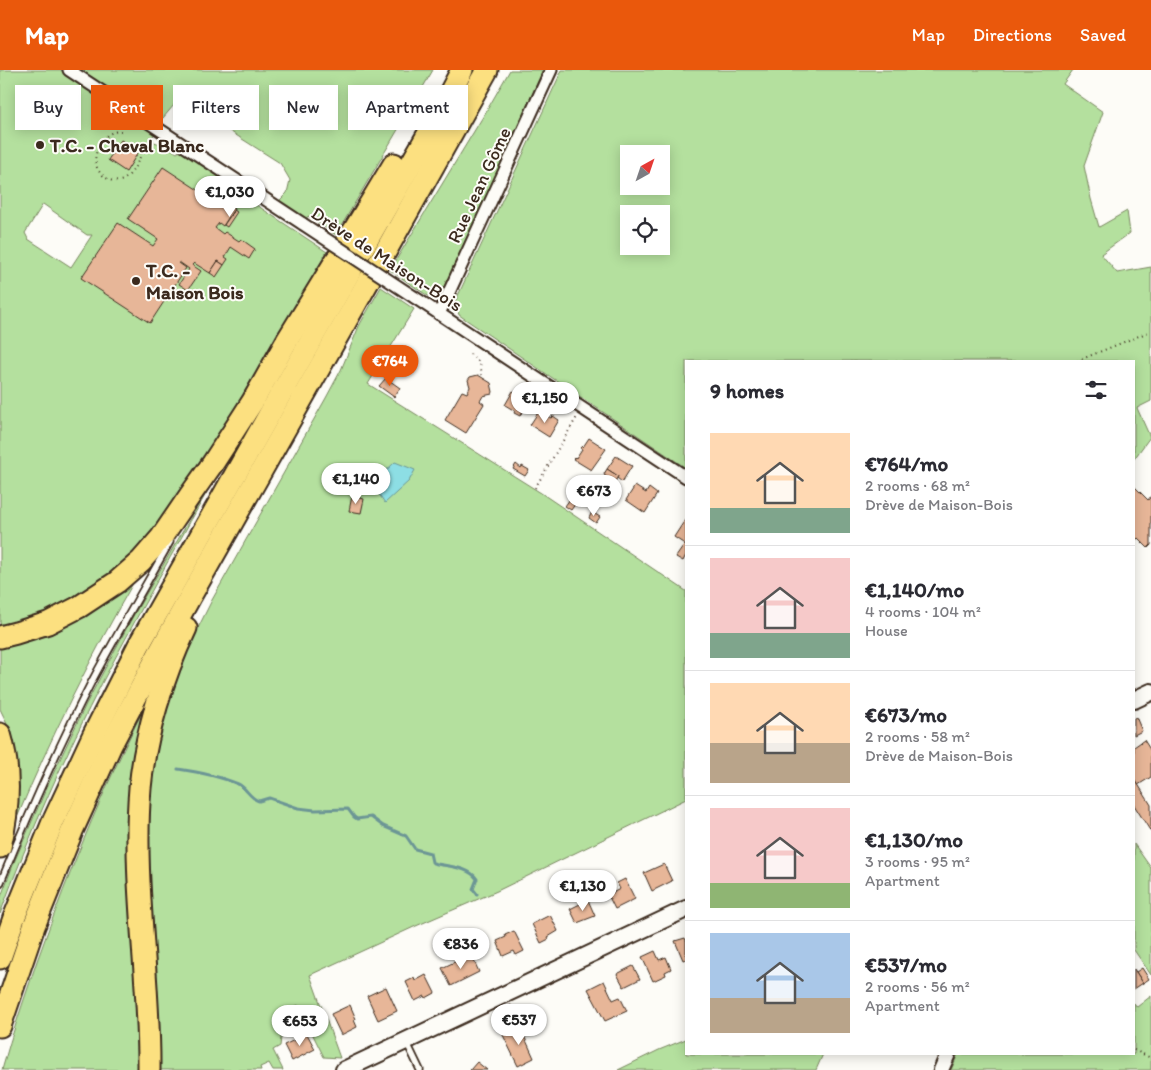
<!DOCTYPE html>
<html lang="en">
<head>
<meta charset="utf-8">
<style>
  body { margin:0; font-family:Itim,sans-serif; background:#f2f2f3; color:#2b2b33; height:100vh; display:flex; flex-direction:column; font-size:19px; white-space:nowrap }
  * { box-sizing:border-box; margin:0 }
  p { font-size:16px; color:#7c7c81 }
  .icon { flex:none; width:28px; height:28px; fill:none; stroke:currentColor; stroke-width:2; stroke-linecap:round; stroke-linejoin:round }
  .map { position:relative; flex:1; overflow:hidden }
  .drawer { position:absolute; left:685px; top:290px; width:450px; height:695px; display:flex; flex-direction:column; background:#fff; border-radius:0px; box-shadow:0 2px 12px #0003 }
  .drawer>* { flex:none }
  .guide { position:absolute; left:15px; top:15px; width:475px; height:45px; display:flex; gap:10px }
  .needle { width:32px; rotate:40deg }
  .tools { position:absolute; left:620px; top:75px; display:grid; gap:10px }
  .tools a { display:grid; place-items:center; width:50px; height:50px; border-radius:0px; background:#fff; box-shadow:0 2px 12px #0003; font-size:25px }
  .price { position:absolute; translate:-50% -42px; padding:0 11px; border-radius:18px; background:#fff; color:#222; font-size:16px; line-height:32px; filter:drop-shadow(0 1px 2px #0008) }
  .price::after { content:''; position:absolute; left:50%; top:30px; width:15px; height:11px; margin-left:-8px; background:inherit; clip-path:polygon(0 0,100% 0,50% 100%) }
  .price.active { background:#ea580c; color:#fff }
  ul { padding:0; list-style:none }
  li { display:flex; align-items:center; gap:15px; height:125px; padding:0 25px }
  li+li { border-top:1px solid #e1e1e2 }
  li span { display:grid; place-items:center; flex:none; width:140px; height:100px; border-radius:0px; color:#555 }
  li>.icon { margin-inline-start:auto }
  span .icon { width:60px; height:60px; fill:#fffc; stroke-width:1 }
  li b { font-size:21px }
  h2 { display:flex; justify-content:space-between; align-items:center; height:60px; padding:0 25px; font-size:21px }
  .chip { padding:0 18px; border-radius:0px; background:#fff; box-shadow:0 2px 12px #0003; font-size:18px; line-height:45px }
  .chip.active { background:#ea580c; color:#fff }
  header { display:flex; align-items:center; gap:30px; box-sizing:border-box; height:70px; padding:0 25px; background:#ea580c; color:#fff }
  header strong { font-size:24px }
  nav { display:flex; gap:28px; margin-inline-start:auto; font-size:18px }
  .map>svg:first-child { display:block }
  .green { fill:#b4e09e; stroke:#78855e; fill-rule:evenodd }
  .water { fill:#8ddee4; stroke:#6c9695 }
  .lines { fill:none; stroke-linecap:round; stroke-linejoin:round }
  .stream { stroke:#6c9695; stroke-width:3 }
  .building { fill:#e7b698; stroke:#3b2a1e }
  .service-casing { stroke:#3b2a1e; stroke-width:9 }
  .minor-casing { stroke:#3b2a1e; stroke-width:15 }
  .tertiary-casing { stroke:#3b2a1e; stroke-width:18 }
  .secondary-casing { stroke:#3b2a1e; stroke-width:20 }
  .motorway-casing { stroke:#3b2a1e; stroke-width:25 }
  .path { stroke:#3b2a1e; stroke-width:2; stroke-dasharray:1 4; stroke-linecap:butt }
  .service { stroke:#fdfcf7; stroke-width:5.5 }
  .minor { stroke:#fdfcf7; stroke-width:11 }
  .tertiary { stroke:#fdfcf7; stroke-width:14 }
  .secondary { stroke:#fdfcf7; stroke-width:16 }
  .motorway { stroke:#fce080; stroke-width:21 }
  .minor-bridge-casing { stroke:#3b2a1e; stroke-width:15; stroke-linecap:butt }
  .minor-bridge { stroke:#fdfcf7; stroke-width:11 }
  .poi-dot { fill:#3b2a1e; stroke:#fdfcf7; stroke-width:2 }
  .labels { text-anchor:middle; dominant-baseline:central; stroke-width:4; stroke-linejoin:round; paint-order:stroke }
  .poi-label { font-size:19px; font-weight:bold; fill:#3b2a1e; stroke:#fdfcf7; text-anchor:start }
  .street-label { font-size:19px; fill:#3b2a1e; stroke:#fdfcf7 }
</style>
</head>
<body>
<header>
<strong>Map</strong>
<nav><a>Map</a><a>Directions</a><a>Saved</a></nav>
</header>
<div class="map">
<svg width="1151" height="1000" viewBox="0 0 1151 1000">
  <rect width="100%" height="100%" fill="#fdfcf7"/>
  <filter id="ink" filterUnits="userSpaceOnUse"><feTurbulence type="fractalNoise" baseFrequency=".02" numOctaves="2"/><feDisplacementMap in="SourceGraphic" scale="10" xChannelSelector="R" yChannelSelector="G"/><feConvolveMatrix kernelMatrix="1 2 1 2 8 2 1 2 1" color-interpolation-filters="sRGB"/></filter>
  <g filter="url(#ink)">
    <!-- green -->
    <g class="green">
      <path d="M0,0H61L107,30L156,64L152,66L154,72L164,75L169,73L170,74L171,79L177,83L180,81L235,117L234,120L327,182L236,336L209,384L146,478L82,530L0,562ZM43,134L87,165H92L71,197L28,169L25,163Z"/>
      <path d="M77,0H433L336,165L308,146L306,149L279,131L287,123L290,110L280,93L179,29L163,48H153Z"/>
      <path d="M510,0H543L446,215L428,226L390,200L487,40Z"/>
      <path d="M562,0H1073L1063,14L1103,42L1084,96L1091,129L1099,157L1127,141L1130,163L1101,184L1117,203L1151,197V331L1137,338L1150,367L1134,389V291H686V398L459,245L455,232ZM629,84H661V116H629ZM629,144H661V176H629Z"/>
      <path d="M381,217L414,239L368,314L541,423L686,521V729L497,821L416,856L310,905L340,988L324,987L298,935L287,941L283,951L280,976L273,980L283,1000H273L269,993L260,997L261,1000H159L145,737L159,652L183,588L212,530L326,328L341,300L359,256Z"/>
      <path d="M238,367C193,447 147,527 104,609C65,685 30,763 0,844V829L15,790L46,719L86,634L132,548Z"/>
      <path d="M136,508C91,586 51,667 16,750C17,734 19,718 18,703C17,682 10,658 0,639V577L44,564L87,546L118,524Z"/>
      <path d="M156,615L146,646L143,1000H2C12,963 25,927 37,891C71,796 109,704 156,615Z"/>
      <path d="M1134,774L1151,798V905L1134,880Z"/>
      <path d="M1151,926V1000H951L958,984H1134V933L1137,937Z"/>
      <path d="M686,969V984H823L816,1000H618L659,980Z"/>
    </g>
    <!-- water -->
    <path class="water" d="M395,392L415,400L409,411L385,433L372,414Z"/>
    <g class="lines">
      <!-- stream -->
      <path class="stream" d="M178,699C198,702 219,706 238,714C247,718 249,728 259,731L269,728L298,738L315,740L348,739L354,747L357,749L371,747L383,756L406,766L415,779L430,783L432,792L433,793C447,797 468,796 477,809L473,819L477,824"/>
    </g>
    <!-- building -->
    <g class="building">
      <path d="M121,70L139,81L126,102L108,90Z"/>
      <path d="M163,97L212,129L214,125L234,139L223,156L219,153L215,158L223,164L225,162L239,171L241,169L255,179L249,189L231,177L225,187L228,189L224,195L218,191L210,203L194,193L192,195L201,201L188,220L179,214L189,199L179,192V193L186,198L150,253L81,208L118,153L153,176L158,169L128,149Z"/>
      <path d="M234,140L237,142L227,157L224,155Z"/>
      <path d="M218,191L224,195L216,207L210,203Z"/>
      <path d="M478,305L491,313L493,322L492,324L483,326L480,331L484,334L466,363L445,350L462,321L467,323L470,317L468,310L470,307Z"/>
      <path d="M386,308L400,318L394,327L379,316Z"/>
      <path d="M513,321L519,324L520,323L530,329L520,346L514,343L515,341L505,335Z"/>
      <path d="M539,341L551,348L553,346L559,350L549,367L530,355Z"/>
      <path d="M589,368L606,379L591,400L573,389L575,387L576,388L582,379L580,378L582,376L583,377Z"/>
      <path d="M616,386L632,396L622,412L617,408L618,406L607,399Z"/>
      <path d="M516,394L521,398L522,396L529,400L525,406L513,399Z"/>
      <path d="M607,399L618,406L615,412L610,408L609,409L605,406L604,404Z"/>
      <path d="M635,416L646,423L649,418L657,424L645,443L626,430Z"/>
      <path d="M1134,416L1148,430L1151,426V475L1148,478L1138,468L1134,472Z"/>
      <path d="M352,426L364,429L361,443L349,441Z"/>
      <path d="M570,429L576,433L571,440L565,436Z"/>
      <path d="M592,442L600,447L596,453L589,448Z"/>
      <path d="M685,450L686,451V475L674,467Z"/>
      <path d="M685,474L686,475V485L683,491L676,487Z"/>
      <path d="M1136,647L1142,661L1134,665V648Z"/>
      <path d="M1144,670L1151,681V707L1138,715L1134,708V677Z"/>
      <path d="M1134,708L1151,735V762L1134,735Z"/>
      <path d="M664,794L672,811L652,821L644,803Z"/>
      <path d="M625,809L635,829L615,839L608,825L620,819L617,813Z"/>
      <path d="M588,830L595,846L577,853L570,839Z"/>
      <path d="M550,845L558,861L548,867L549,869L541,873L532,854Z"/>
      <path d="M514,861L524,881L516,885L514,881L503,886L497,871L506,867L505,865Z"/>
      <path d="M685,868L686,871V889L683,890L675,871Z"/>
      <path d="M655,881L659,890L666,887L671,899L665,902L666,905L653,911L642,887Z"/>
      <path d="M471,884L479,902L451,916L442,898Z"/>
      <path d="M633,896L640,909L624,917L617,904Z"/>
      <path d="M1142,898L1149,909L1143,913L1136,902Z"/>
      <path d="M1134,899L1143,913L1134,919Z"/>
      <path d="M426,905L435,923L426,928L425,926L415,931L406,912L414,908L415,911Z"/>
      <path d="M604,911L613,930L620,927L627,941L605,951L588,919Z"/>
      <path d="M386,917L397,941L378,950L367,926Z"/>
      <path d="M350,935L356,949L354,950L357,957L341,965L331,944Z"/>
      <path d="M511,935L518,949L508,953L501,940Z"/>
      <path d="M520,957L534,988L518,996L503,965Z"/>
      <path d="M306,962L315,979L292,991L284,975L299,968L298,966Z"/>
      <path d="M477,992L487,1000H470Z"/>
    </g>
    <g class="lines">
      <!-- service casing -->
      <g class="service-casing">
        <g id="service">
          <path d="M0,814C28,745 58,677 92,611C117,564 144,518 170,472"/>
          <path d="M407,973L420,1000"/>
        </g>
      </g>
      <!-- minor casing -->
      <g class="minor-casing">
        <g id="minor">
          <path d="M69,0L303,154"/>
          <path d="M414,227L686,407"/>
          <path d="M439,244L551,0"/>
        </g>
      </g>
      <!-- tertiary casing -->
      <g class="tertiary-casing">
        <path id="tertiary" d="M941,1000L948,984"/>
      </g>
      <!-- secondary casing -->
      <g class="secondary-casing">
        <g id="secondary">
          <path d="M1134,630L1151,622"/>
          <path d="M344,1000L686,839"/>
        </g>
      </g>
      <!-- motorway casing -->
      <g class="motorway-casing">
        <g id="motorway">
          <path d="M347,172L394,94"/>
          <path d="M361,181L430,61L462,0"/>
          <path d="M379,193L487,0"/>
          <path d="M0,567L16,563L48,553L79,537L117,512L141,491L161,468L191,424L213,393L253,331L288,269L337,189"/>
          <path d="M0,664C11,701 9,739 0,777"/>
          <path d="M0,888L14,848L53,752L93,666L139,575L352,198"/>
          <path d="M0,956L34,856L72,761L111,675L159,583L190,527L369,210"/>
          <path d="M149,1000C150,906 132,812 140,718C145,665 163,606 186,558"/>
        </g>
      </g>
      <!-- path -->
      <g class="path">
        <path d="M121,61C119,61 114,62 113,62C101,67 93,83 96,95C100,108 117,117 127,107C134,101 138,91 142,83"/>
        <path d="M470,284L480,293L482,305"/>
        <path d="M1077,291L1151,261"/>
        <path d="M535,418L577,347"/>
        <path d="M1134,980L1151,988"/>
      </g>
      <!-- service -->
      <use href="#service" class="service"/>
      <!-- minor -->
      <use href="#minor" class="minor"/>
      <!-- tertiary -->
      <use href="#tertiary" class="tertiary"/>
      <!-- secondary -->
      <use href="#secondary" class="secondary"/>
      <!-- motorway -->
      <use href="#motorway" class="motorway"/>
      <!-- minor-bridge casing -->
      <g class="minor-bridge-casing">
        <path id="minor-bridge" d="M303,154L414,227"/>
      </g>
      <!-- minor-bridge -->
      <use href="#minor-bridge" class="minor-bridge"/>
    </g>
  </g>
  <!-- markers -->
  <g class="poi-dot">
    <circle cx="40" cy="75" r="5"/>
    <circle cx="136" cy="211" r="5"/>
  </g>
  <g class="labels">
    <!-- poi labels -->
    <g class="poi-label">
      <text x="50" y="75">T.C. - Cheval Blanc</text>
      <text x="146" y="200">T.C. -<tspan x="146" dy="22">Maison Bois</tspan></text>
    </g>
    <!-- street labels -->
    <g class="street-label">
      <text transform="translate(479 115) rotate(-65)">Rue Jean Gôme</text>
      <text transform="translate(387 189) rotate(33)">Drève de Maison-Bois</text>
    </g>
  </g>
</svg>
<div class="tools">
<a><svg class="needle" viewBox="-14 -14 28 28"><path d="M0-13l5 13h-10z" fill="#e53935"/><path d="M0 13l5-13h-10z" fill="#7c7c81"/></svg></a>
<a><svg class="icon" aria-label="locate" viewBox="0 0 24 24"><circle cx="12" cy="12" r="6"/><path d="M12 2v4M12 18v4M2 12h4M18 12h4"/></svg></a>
</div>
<b class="price" style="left:230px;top:148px">€1,030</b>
<b class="price active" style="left:390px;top:317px">€764</b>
<b class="price" style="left:545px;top:354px">€1,150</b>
<b class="price" style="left:356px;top:435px">€1,140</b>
<b class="price" style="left:594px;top:447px">€673</b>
<b class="price" style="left:583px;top:842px">€1,130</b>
<b class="price" style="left:461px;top:900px">€836</b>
<b class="price" style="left:519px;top:976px">€537</b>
<b class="price" style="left:300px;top:977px">€653</b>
<div class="guide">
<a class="chip">Buy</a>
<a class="chip active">Rent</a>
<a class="chip">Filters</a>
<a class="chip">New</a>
<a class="chip">Apartment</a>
</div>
<section class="drawer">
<h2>9 homes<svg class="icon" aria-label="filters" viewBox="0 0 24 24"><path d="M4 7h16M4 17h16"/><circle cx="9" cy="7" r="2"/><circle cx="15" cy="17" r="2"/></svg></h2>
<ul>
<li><span style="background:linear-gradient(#ffd9b3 75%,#7fa58c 0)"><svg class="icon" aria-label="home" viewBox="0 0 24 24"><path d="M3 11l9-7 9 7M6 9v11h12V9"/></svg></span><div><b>€764/mo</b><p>2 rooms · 68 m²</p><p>Drève de Maison-Bois</p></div></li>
<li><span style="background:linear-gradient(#f6c9c9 75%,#7fa58c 0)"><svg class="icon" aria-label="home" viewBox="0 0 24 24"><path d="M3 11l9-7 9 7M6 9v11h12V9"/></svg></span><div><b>€1,140/mo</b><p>4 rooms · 104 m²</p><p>House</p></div></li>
<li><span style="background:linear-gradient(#ffd9b3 60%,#b9a48a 0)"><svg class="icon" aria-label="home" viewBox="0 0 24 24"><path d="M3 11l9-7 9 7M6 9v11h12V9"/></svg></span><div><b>€673/mo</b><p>2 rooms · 58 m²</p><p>Drève de Maison-Bois</p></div></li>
<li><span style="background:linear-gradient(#f6c9c9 75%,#8fb573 0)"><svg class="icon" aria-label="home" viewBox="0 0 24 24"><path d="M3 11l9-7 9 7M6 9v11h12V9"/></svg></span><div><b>€1,130/mo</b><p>3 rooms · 95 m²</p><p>Apartment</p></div></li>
<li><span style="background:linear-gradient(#a9c7e8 65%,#b9a48a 0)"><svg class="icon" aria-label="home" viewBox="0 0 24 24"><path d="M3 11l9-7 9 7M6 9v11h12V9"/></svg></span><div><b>€537/mo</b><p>2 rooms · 56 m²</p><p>Apartment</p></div></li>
</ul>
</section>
</div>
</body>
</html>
